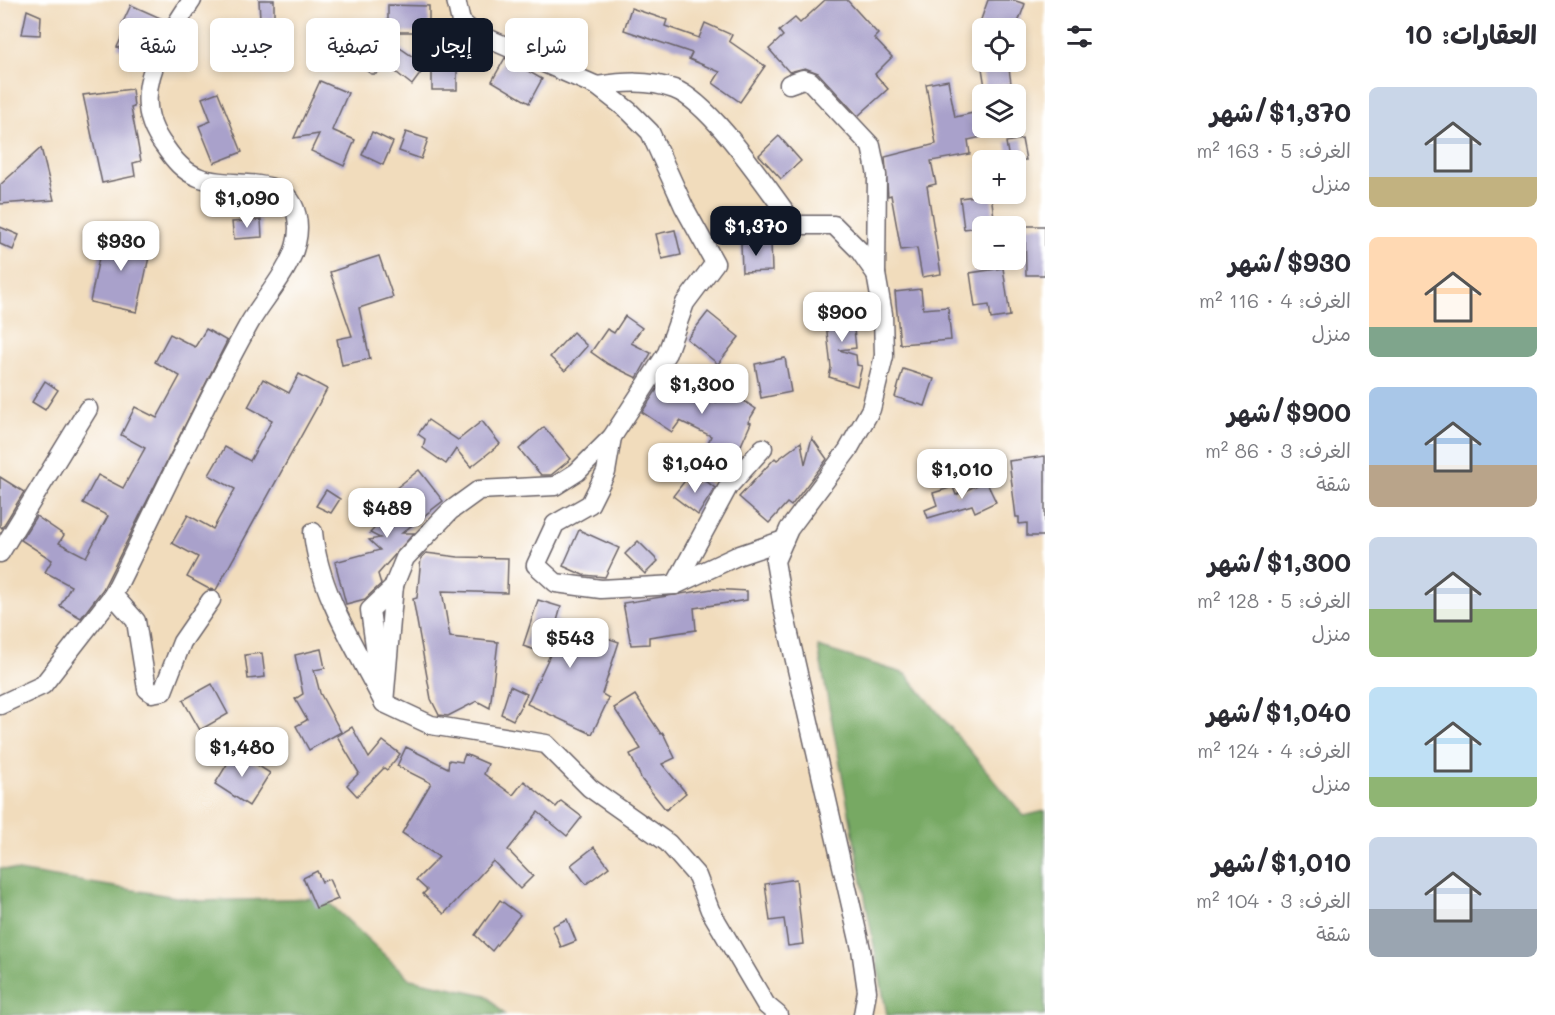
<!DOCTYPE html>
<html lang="ar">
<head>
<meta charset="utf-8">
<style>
  body { margin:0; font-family:Mali,"Playpen Sans Arabic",sans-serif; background:#f2f2f3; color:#2b2b33; direction:rtl; height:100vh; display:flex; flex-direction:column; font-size:22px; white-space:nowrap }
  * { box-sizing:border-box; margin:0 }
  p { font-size:20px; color:#7c7c81 }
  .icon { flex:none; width:33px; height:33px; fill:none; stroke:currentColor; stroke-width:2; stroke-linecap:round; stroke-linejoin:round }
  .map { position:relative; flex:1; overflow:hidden; direction:ltr }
  .side { display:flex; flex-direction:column; background:#fff; width:510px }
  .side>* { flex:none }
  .guide { position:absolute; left:18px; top:18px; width:570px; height:54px; direction:rtl; display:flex; gap:12px }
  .controls { position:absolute; left:972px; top:18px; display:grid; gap:12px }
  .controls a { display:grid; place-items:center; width:54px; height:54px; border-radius:9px; background:#fff; box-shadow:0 3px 9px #0003; font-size:30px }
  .price { position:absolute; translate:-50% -51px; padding:0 14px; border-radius:12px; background:#fff; color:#222; font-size:20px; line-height:39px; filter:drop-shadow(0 2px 3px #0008) }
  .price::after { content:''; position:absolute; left:50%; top:36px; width:18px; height:14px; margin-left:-9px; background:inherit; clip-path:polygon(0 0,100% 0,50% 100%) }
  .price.current { background:#111827; color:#fff }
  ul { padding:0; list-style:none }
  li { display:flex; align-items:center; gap:18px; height:150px; padding:0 18px }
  li span { display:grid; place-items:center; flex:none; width:168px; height:120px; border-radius:9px; color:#555 }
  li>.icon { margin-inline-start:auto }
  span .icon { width:72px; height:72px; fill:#fffc; stroke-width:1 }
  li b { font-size:26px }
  h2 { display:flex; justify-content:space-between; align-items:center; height:72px; padding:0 18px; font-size:26px }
  .tag { padding:0 21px; border-radius:9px; background:#fff; box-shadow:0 3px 9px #0003; font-size:21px; line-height:54px }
  .tag.current { background:#111827; color:#fff }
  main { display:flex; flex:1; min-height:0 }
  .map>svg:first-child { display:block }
  .forest { fill:#77a964; stroke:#4c6650; stroke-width:1.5 }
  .building { fill:#a9a1cb }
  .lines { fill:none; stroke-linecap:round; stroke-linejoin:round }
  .minor-casing { stroke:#6a6368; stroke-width:21 }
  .minor { stroke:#fff; stroke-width:18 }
</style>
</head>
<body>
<main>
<section class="side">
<h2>العقارات: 10<svg class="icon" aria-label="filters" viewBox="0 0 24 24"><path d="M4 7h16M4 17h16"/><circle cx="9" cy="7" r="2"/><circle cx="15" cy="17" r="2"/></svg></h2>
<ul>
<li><span style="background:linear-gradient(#c9d6e8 75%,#c2b280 0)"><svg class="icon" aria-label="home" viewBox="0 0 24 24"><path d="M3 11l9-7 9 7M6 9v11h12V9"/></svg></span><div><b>$1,370/شهر</b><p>الغرف: 5 · 163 m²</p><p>منزل</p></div></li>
<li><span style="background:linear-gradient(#ffd9b3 75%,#7fa58c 0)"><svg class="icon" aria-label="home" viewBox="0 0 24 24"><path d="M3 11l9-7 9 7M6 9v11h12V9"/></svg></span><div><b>$930/شهر</b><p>الغرف: 4 · 116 m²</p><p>منزل</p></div></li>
<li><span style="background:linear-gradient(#a9c7e8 65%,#b9a48a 0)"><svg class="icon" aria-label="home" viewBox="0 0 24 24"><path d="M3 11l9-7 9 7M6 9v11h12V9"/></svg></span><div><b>$900/شهر</b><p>الغرف: 3 · 86 m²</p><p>شقة</p></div></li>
<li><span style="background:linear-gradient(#c9d6e8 60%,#8fb573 0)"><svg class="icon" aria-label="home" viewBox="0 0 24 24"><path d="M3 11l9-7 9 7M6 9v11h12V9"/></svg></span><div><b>$1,300/شهر</b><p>الغرف: 5 · 128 m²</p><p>منزل</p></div></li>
<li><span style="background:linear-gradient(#bfe0f5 75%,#8fb573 0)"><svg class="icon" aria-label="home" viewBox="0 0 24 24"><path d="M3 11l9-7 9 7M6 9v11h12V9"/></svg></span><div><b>$1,040/شهر</b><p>الغرف: 4 · 124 m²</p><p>منزل</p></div></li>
<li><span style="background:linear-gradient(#c9d6e8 60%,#9aa5b1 0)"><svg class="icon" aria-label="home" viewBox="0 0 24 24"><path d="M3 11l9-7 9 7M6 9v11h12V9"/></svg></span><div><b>$1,010/شهر</b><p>الغرف: 3 · 104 m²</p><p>شقة</p></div></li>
</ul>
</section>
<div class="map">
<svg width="1045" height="1015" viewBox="0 0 1045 1015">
  <rect width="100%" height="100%" fill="#fff"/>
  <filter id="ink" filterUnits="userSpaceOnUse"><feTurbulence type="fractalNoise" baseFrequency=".0167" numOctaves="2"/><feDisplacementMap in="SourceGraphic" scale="12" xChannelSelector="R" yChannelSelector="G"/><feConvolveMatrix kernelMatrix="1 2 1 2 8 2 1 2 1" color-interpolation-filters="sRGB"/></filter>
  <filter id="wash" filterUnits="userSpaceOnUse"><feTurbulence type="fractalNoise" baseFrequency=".008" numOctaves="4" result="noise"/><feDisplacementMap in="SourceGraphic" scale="24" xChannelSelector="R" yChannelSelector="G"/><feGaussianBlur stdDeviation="1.35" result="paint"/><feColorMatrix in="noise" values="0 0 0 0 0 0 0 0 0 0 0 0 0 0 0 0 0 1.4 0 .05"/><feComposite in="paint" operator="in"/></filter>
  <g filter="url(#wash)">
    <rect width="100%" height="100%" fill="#f1dcbc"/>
    <!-- forest -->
    <g class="forest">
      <path d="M818,647L906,674L1024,816L1045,811V1015H887Z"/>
      <path d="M0,868L200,901L324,898L410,979L486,995L505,1015H0Z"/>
    </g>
    <g id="blocks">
      <!-- building -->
      <g class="building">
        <path d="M259,0H274V19H260Z"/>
        <path d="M825,0H847L878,34L874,38L892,57L875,74L888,89L858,116L818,73L805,68L789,72L769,49L783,36L779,31L795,18L800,23Z"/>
        <path d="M988,0H1013L1025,4L1016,28H989L979,25Z"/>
        <path d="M131,5L165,20L145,59L117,47L127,26L122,24Z"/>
        <path d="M388,5L429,6V32H388Z"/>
        <path d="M631,8L667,20L665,26L699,38L705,23L732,35L729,41L765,66L740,102L713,83L720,72L689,59L692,53L624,30Z"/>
        <path d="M27,10L41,16L40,35L22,34Z"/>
        <path d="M360,31L387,52V39L426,66L412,85L387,65L376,74H371L343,53Z"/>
        <path d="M505,58L542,79L529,103L492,81Z"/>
        <path d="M981,62H1008L1011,83L985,87Z"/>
        <rect x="432" y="66" width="25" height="24"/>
        <path d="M948,80L955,117L982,111V137L968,140L970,154L931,161L936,184L927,186L941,274L922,277L917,248L901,250L891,195L888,196L885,157L936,144L926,84Z"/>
        <path d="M320,81L348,93L332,130L355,140L344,166L311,151L319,134L294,138Z"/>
        <path d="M132,89L134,107L131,108L141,161L133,163L135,176L102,183L83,95Z"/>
        <path d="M218,92L242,152L214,163L199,126L211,121L202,98Z"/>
        <path d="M372,132L393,142L383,165L362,155Z"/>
        <path d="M406,132L428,139L421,159L399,151Z"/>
        <path d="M779,136L801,161L781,179L759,155Z"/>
        <path d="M1022,139L1026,160H1009L1006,142Z"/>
        <path d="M41,148L54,200L0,204V185Z"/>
        <path d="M991,194L995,225L964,229L960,198Z"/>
        <path d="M261,220L262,237L234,239L232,222Z"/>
        <path d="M1025,226H1045V275H1026Z"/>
        <path d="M0,227L19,235L13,250L0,244Z"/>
        <path d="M675,230L681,255L662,259L656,234Z"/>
        <path d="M104,233L152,243L137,312L90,302Z"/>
        <path d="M771,242L772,271L742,272L741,243Z"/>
        <path d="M379,256L393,297L359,308L370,359L342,365L337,339L352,336L330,272Z"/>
        <path d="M1003,268L1010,316L991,319L989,305L975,307L970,273Z"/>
        <path d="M921,289L923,309L948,307L951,340L900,344L895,292Z"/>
        <path d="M851,302L856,348L839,350L856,355L857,365L862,366L857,386L829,377L831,368L824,305Z"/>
        <path d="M708,312L739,337L718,364L687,339Z"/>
        <path d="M625,316L642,328L631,343L651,353L637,378L608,364L591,352L607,329L614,333Z"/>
        <path d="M206,329L227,341L103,589L81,618L60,606L71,586L45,572L52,560L21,540L36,516L64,535L59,543L86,557L108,516L83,503L98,475L123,488L145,448L121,435L135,407L157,418L180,376L155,362L170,334L195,347Z"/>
        <path d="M573,332L587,346L565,371L550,357Z"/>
        <path d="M785,358L791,392L761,398L755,364Z"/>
        <path d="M903,369L934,379L925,406L895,397Z"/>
        <path d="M669,371L716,403L726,389L756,409L748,422L751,423L733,463L705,450L711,436L680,421L672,432L642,412Z"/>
        <path d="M299,374L327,389L216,590L209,589L187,577L198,557L172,543L188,515L213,529L235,489L209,475L225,447L250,461L272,420L248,407L263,379L289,393Z"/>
        <path d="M45,381L58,390L45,410L32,402Z"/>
        <path d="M428,420L458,440L482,421L500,444L471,467L456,449L446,464L423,448L425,439L418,434Z"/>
        <path d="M544,427L571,459L551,475H541L519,449Z"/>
        <path d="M812,438L827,459L791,506L787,503L769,523L739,497L775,458L777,460L801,442L805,464Z"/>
        <path d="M1045,456V536H1027V523L1019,524V517H1016L1009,461Z"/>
        <path d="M419,470L443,501L402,533H414L378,574L381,584L365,599L346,604L335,562L380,550L369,540L380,538L370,533L403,499L395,489Z"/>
        <path d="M0,477L24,492L2,528L0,526Z"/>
        <path d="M701,477L715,488L698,515L673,496L687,478L695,484Z"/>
        <path d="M986,481L996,502L975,512L972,505L928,518L925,510L937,505L933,493L953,487L956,495Z"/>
        <path d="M326,490L340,499L331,513L316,506Z"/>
        <path d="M579,530L619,548L605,577L583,575L563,566Z"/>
        <path d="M638,541L658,561L645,574L625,554Z"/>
        <path d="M426,553L458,557L508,558L507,593L442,591L450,637L498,642L490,708L477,701L448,716L439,715L431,699L413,599L417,598L421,558Z"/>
        <path d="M712,589L747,591V600L694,608L696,630L649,637V644L631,645L623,603Z"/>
        <path d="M538,600L561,607L557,621L619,642L602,694L609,698L592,734L527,704L550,655L523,646Z"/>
        <path d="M321,649L325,668L314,670L320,693L341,732L309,750L296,726L307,720L295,699L303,694L295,655Z"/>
        <path d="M262,653L265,677L248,679L245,655Z"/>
        <path d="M212,684L228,714L200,730L183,700Z"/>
        <path d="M510,686L527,694L513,720L501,714Z"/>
        <path d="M635,695L661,734L663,733L675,758L662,764L686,793L666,810L642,780L630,754L641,749L614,708Z"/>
        <path d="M352,727L369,758L383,741L400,754L387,770L384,768L357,796L347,785L359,773L337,736Z"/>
        <path d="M406,747L448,768L449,760L462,762L465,754L488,764L484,774L513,795L524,781L556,807L561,801L582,817L567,836L538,812L508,850L533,876L520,889L493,861L444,914L423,894L427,890L416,880L439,857L402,833L431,783L397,766Z"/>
        <path d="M235,751L270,773L249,806L215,784Z"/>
        <path d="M594,847L609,867L586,884L571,865Z"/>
        <path d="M317,871L322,882L329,879L338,899L316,908L303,878Z"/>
        <path d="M796,879L803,944L788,946L784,919L770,921L765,884Z"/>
        <path d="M500,900L520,915L492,951L475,935Z"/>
        <path d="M567,919L576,941L561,947L552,926Z"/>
      </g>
    </g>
  </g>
  <g filter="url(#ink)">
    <use href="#blocks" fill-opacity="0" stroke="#6a6368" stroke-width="1.5"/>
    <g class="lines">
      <!-- minor casing -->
      <g class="minor-casing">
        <g id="minor">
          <path d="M192,0C162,46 125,96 165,147C174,160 183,171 198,177C232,192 297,167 298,228C298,264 266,294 249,324C200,412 158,505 113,595L136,621L147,689L152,693L163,691L182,642L211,600"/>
          <path d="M456,0L461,22L473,32L597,86L629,111L650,132L684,207L715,263L685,303L667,353L612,437L577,472L555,486L479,490L450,511L405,558L394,585L384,703L431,725L546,744L590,788L668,843L697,876L710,910L766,1005L778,1015"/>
          <path d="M789,84L803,79L810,81L871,146L877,175L876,274"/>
          <path d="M597,86C624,82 648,80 674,89C712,103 769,191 795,225H834L859,250L876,274L883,314L884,356L871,409L848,450L789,529L775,561L783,608L861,949L867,991L863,1015"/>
          <path d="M612,437L606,472L590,504L555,524L536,565L556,583L601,589L675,585L737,556L784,540"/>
          <path d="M313,532C319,593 357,650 384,703"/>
          <path d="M0,553L88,409"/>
          <path d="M675,585L728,487L763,448"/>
          <path d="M380,682L370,610L394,587"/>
          <path d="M0,705L43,685L113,595"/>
        </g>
      </g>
      <!-- minor -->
      <use href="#minor" class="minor"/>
    </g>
  </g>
</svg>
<div class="controls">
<a><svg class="icon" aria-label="locate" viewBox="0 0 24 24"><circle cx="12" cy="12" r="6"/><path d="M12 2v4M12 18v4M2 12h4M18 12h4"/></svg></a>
<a><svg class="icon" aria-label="layers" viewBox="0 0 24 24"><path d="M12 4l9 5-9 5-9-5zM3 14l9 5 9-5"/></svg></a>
<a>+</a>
<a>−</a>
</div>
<b class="price" style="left:247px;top:229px">$1,090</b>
<b class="price current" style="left:756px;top:257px">$1,370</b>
<b class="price" style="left:121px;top:272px">$930</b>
<b class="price" style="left:842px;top:343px">$900</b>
<b class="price" style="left:702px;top:415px">$1,300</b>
<b class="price" style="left:695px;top:494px">$1,040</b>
<b class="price" style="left:962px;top:500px">$1,010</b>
<b class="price" style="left:387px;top:539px">$489</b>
<b class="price" style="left:570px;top:669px">$543</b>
<b class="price" style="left:242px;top:778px">$1,480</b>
<div class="guide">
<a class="tag">شراء</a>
<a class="tag current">إيجار</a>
<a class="tag">تصفية</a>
<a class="tag">جديد</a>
<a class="tag">شقة</a>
</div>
</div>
</main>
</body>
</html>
